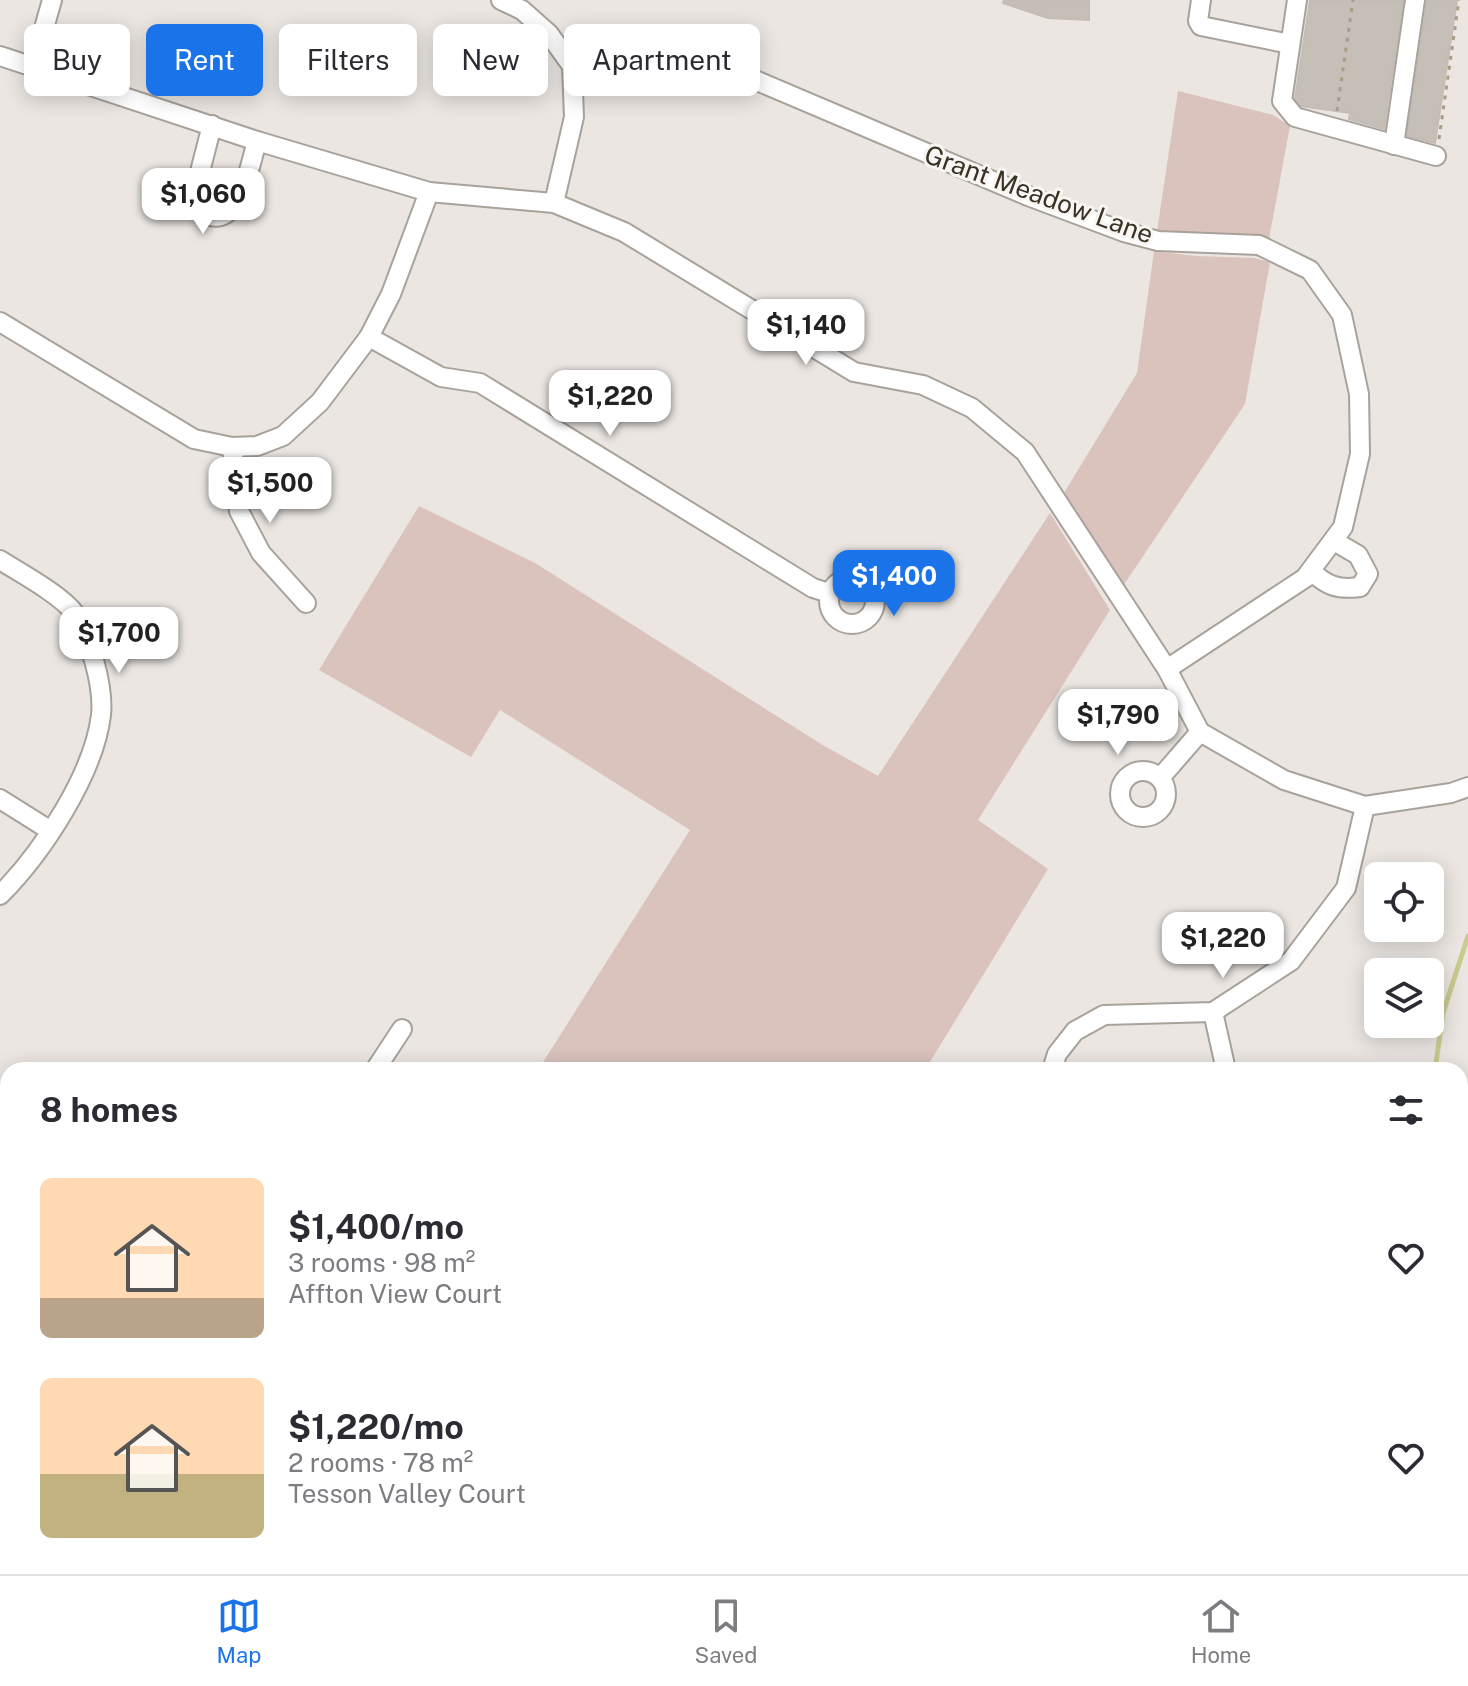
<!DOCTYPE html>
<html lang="en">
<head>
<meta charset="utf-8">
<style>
  body { margin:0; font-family:"Public Sans",sans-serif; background:#f2f2f3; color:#2b2b33; height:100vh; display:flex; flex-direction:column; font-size:30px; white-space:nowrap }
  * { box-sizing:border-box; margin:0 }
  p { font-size:26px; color:#7c7c81 }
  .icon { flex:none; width:44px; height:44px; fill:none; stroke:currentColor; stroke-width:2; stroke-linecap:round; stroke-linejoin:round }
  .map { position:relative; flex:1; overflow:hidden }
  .side { position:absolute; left:0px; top:1062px; width:1468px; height:512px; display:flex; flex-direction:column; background:#fff; border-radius:24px 24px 0 0; box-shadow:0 4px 20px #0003 }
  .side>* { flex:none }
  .top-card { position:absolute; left:24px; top:24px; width:800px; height:72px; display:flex; gap:16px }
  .fabs { position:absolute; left:1364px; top:862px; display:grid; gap:16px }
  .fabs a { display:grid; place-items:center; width:80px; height:80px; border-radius:12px; background:#fff; box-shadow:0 4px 20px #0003; font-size:40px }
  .price { position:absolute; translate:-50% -68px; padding:0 18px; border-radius:16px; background:#fff; color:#222; font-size:26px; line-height:52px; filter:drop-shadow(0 2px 4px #0008) }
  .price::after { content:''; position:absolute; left:50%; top:48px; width:24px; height:18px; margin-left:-12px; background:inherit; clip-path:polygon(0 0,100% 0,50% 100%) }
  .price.selected { background:#1a73e8; color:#fff }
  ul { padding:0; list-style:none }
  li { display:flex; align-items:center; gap:24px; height:200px; padding:0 40px }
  li span { display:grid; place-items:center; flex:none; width:224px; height:160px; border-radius:12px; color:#555 }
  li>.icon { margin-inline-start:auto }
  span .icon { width:96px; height:96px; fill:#fffc; stroke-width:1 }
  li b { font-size:34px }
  h2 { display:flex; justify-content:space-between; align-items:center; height:96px; padding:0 40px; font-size:34px }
  .pill { padding:0 28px; border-radius:12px; background:#fff; box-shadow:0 4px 20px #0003; font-size:28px; line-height:72px }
  .pill.selected { background:#1a73e8; color:#fff }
  .menu { display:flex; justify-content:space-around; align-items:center; height:112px; border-top:2px solid #e1e1e2; background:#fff; font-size:22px; color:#7c7c81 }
  .menu a { display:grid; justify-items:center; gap:4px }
  .menu .selected { color:#1a73e8 }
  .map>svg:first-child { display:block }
  .built { fill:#dbd5d1 }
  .green { fill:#dac2bd }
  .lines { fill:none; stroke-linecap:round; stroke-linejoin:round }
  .stream { stroke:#c9cb8f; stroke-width:5 }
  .building { fill:#c6bfb8; stroke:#c4bcb5; stroke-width:2 }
  .minor-casing { stroke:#a8a29a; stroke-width:22 }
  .path { stroke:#ac9c86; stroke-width:3; stroke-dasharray:4 6; stroke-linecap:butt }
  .minor { stroke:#fff; stroke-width:18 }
  .labels { text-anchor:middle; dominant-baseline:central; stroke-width:6; stroke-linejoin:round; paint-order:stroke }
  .street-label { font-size:26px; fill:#3b3224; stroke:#f8f5f3 }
</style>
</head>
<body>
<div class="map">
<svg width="1468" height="1574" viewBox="0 0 1468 1574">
  <rect width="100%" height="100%" fill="#ebe6e2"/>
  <!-- built -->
  <path class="built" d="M867,1566H1137L1184,1574H855Z"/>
  <!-- green -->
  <g class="green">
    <path d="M1178,91L1273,115L1290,126L1269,239C1231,234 1194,238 1157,231Z"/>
    <path d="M1154,251L1195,256L1254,258L1270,262L1245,404L1121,589L1064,493L1137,373Z"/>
    <path d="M419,506L535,563L821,744L878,776L1050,513L1110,610L978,820L1048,869L925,1070H538L690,830L500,710L471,757L319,670Z"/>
    <path d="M0,1200L8,1203V1566H766L757,1574H0Z"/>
    <path d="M1460,1241L1468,1250V1542L1460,1541Z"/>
    <path d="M1137,1566H1290L1332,1574H1184Z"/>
  </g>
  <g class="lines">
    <!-- stream -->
    <g class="stream">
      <path d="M1435,1070L1443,1013L1468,936"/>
      <path d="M1460,1314L1468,1325"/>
      <path d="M1342,1566L1399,1574"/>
      <path d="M767,1574L776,1566"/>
    </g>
  </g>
  <!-- building -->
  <g class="building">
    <path d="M1004,0H1089V20L1048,18L1003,3Z"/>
    <path d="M1310,0L1403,1L1384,129L1349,119L1350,113L1301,106L1295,99Z"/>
    <path d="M1427,0H1457L1435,143L1407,136Z"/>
  </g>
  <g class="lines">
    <!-- minor casing -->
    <g class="minor-casing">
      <g id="minor">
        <path d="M501,0L522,10L549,34L572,66L574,117L554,203"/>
        <path d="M1201,0L1198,21L1201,26L1290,44"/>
        <path d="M1297,0L1282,101L1295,117L1436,156"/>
        <path d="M0,56L257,141L429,192L554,203L624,232L854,372L923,385L972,408L1025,452L1167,669L1200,732L1284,780L1365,806L1451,793L1468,787"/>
        <path d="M572,66L628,49L647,46L703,58L1028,196L1124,232L1158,241L1259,245L1310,270L1342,315L1359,394L1360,454L1343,527L1305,578L1167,669"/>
        <path d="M33,67L52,0"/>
        <path d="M212,125L194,195C195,204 197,211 207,215C240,228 250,164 257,141"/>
        <path d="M1394,145L1415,0"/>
        <path d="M0,322L194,439L232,447L257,446L283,436L320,402L369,337L391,294L429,192"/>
        <path d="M369,337L441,377L480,383L813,588L829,593"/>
        <path d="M232,447L239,511L261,553L306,603"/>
        <path d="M0,560C19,572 63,596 75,614C90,639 104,686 101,715C94,774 42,853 0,895"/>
        <path d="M1311,571C1327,586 1338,590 1360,587L1368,574L1358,555L1334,541"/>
        <circle cx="852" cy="601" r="23"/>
        <circle cx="1143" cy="794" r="23"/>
        <path d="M1160,778L1200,732"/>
        <path d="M0,799L51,831"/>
        <path d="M1213,1012L1226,1070"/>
        <path d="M375,1070L402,1029"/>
        <path d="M1052,1070L1057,1054L1075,1031L1104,1015L1213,1012L1291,961L1346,888L1365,806"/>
        <path d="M0,1121L8,1123"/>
      </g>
    </g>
    <!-- path -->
    <g class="path">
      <path d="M1337,111L1353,0"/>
      <path d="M1439,139L1459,0"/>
      <path d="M0,1176L8,1179"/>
      <path d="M0,1528L8,1530"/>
      <path d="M1460,1547H1468"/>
      <path d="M179,1566L213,1574"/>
      <path d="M388,1574L390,1566"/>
      <path d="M661,1574L690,1566"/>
    </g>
    <!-- minor -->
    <use href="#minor" class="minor"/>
  </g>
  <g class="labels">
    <!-- street labels -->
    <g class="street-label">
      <text transform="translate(1039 194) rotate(20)">Grant Meadow Lane</text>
    </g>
  </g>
</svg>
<div class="fabs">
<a><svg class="icon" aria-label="locate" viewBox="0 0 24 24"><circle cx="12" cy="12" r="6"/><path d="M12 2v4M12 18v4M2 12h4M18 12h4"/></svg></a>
<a><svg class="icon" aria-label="layers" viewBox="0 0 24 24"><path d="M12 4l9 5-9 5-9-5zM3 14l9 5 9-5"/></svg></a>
</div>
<b class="price" style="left:203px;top:236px">$1,060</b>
<b class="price" style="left:806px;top:367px">$1,140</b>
<b class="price" style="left:610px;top:438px">$1,220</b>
<b class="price" style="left:270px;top:525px">$1,500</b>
<b class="price selected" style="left:894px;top:618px">$1,400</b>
<b class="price" style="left:119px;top:675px">$1,700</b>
<b class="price" style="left:1118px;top:757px">$1,790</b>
<b class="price" style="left:1223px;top:980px">$1,220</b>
<div class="top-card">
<a class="pill">Buy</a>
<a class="pill selected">Rent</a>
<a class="pill">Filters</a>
<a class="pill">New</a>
<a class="pill">Apartment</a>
</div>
<section class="side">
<h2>8 homes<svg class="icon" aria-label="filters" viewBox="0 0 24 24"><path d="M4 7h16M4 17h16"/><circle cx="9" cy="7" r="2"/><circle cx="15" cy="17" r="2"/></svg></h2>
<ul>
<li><span style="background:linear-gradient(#ffd9b3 75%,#b9a48a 0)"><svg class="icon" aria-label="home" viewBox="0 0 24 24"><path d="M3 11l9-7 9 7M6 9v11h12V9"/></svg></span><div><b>$1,400/mo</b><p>3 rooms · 98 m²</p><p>Affton View Court</p></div><svg class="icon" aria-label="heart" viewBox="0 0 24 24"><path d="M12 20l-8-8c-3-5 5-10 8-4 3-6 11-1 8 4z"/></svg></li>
<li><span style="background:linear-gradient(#ffd9b3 60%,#c2b280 0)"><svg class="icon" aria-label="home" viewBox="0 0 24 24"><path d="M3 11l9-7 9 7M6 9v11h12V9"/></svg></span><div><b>$1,220/mo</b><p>2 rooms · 78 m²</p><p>Tesson Valley Court</p></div><svg class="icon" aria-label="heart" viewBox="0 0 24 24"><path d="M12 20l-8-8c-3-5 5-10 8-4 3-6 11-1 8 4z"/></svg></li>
</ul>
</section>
</div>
<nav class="menu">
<a class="selected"><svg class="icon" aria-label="map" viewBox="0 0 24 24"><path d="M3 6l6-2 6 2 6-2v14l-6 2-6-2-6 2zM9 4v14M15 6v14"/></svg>Map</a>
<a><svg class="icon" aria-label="saved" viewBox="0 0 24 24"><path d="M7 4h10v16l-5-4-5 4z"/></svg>Saved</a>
<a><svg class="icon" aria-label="home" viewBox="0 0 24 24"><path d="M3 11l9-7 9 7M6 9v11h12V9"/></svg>Home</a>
</nav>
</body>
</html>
